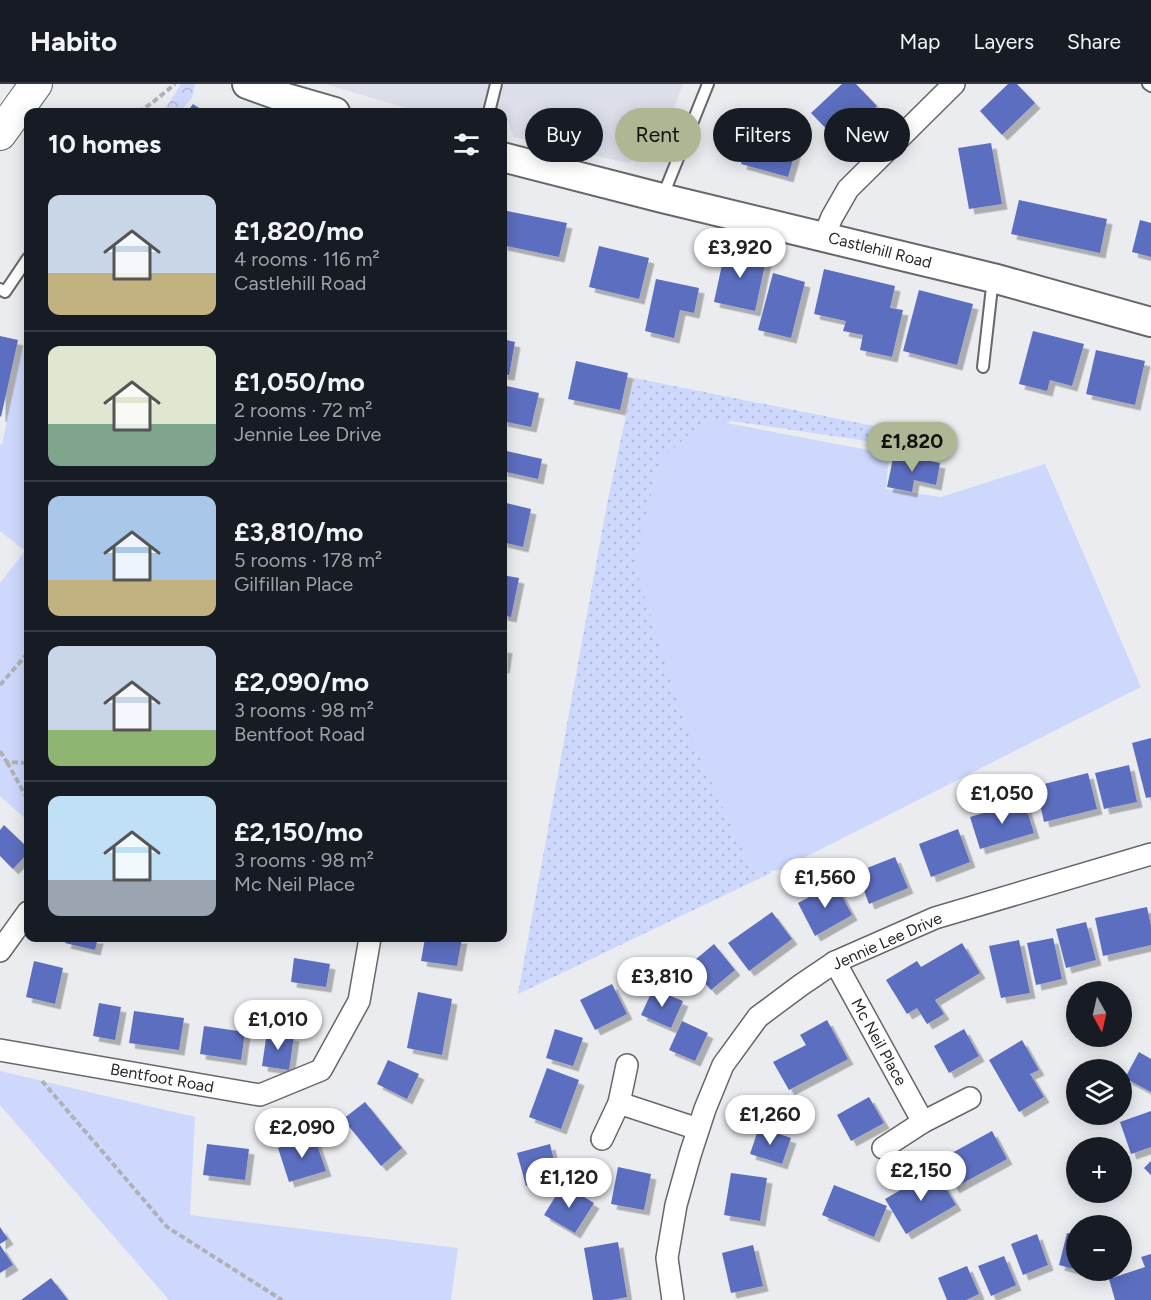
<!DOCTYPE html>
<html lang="en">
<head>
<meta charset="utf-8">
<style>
  body { margin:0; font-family:Figtree,sans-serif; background:#242831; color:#f1f3f6; height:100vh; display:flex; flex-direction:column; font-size:22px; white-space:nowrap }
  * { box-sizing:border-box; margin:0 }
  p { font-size:20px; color:#9ea1a6 }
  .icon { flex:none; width:33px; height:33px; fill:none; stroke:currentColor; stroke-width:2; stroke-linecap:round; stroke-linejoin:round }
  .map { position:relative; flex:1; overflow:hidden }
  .drawer { position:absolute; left:24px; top:24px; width:483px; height:834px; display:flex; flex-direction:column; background:#171b24; border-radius:12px; box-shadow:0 3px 15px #0003 }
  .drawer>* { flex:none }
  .banner { position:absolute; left:525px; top:24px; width:536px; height:54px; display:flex; gap:12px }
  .needle { width:39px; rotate:172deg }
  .tools { position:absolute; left:1066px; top:897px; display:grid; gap:12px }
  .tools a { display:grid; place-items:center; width:66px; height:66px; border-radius:50%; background:#171b24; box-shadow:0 3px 15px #0003; font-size:30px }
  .price { position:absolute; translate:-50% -51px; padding:0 14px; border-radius:21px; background:#fff; color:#222; font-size:20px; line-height:39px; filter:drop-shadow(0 2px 3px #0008) }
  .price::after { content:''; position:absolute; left:50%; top:36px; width:18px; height:14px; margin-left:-9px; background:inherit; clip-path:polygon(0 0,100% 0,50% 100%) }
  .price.on { background:#adb793; color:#111 }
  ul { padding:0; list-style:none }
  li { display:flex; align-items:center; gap:18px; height:150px; padding:0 24px }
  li+li { border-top:2px solid #363941 }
  li span { display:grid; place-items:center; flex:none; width:168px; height:120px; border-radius:12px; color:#555 }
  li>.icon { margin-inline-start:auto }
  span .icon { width:72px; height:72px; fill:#fffc; stroke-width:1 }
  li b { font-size:26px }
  h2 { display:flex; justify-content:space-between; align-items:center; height:72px; padding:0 24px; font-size:26px }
  .pill { padding:0 21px; border-radius:27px; background:#171b24; box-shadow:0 3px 15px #0003; font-size:21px; line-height:54px }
  .pill.on { background:#adb793; color:#111 }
  header { display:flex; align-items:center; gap:36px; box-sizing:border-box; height:84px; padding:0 30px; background:#171b24; border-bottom:2px solid #363941 }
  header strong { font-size:28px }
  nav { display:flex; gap:33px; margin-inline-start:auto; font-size:21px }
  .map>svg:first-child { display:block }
  .built { fill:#dcdfea }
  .grass { fill:url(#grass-dots) }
  .forest { fill:url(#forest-crowns) }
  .park { fill:#ced8fd }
  .building { fill:#5c6ebf; filter:url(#shadow) }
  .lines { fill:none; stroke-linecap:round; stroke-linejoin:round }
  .lane-casing { stroke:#66676a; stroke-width:14 }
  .street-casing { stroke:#66676a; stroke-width:24 }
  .secondary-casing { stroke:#66676a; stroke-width:32 }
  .primary-casing { stroke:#66676a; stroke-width:34 }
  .path { stroke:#b0b1b4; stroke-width:4; stroke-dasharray:6 3; stroke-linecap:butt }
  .lane { stroke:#fff; stroke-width:10 }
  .street { stroke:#fff; stroke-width:21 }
  .secondary { stroke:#fff; stroke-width:28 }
  .primary { stroke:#fff; stroke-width:32 }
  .labels { text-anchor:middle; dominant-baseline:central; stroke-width:4.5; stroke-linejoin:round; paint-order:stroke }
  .street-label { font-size:16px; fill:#272729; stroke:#fff }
</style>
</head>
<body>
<header>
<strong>Habito</strong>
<nav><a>Map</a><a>Layers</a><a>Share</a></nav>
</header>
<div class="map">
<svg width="1151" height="1216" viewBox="0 0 1151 1216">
  <defs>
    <pattern id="grass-dots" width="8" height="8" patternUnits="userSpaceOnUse" patternTransform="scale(1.5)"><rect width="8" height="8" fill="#ced8fd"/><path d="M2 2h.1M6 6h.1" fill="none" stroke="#b1b9d9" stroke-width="1.8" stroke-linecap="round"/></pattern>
    <pattern id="forest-crowns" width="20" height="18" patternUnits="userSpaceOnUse" patternTransform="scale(1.5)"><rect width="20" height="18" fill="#ced8fd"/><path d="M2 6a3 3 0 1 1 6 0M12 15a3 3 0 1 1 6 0" fill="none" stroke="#b1b9d9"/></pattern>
    <filter id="shadow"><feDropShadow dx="5.5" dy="5.5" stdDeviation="0" flood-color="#0004"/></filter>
  </defs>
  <rect width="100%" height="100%" fill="#ebecf0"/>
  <!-- built -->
  <path class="built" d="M325,0H683L659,62L628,79L514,53L507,36L503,35L502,28H478L468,26L465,28H419Z"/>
  <!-- grass -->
  <path class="grass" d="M634,294L879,343L867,357L731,337L694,353L742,738L771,789L518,910L607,420Z"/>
  <!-- forest -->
  <path class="forest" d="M181,0H195L192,14L179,28H163Z"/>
  <!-- park -->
  <g class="park">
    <path d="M28,252V737L0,712V499L25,467L0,447V360H2L20,277Z"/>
    <path d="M706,335L889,370L886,405L941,413L1045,380L1141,603L780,786L753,788L686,644L634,479L660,376Z"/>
    <path d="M0,987L195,1033L190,1131L458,1164L451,1216H169L0,1021Z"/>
  </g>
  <!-- building -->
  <g class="building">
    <path d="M842,0H856L877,22L839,58L811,29Z"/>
    <path d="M1008,0H1017L1035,19L1002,51L980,27Z"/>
    <path d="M193,20L205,28H187Z"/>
    <path d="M750,49L797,62L788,93L741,80Z"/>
    <path d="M991,59L1002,120L969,125L958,64Z"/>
    <path d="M1019,116L1107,135L1100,169L1011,150Z"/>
    <path d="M502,126L567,139L559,173L502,161Z"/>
    <path d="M1140,136L1151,139V173L1132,168Z"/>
    <path d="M599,162L649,174L639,215L589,203Z"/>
    <path d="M726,162L767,171L755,227L714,218Z"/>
    <path d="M824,185L895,202L890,224L903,226L892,273L860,266L863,251L843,247L846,237L814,230Z"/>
    <path d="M773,189L805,198L791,254L758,246Z"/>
    <path d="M656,195L699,204L694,229L680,226L674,254L645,247Z"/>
    <path d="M919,206L973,220L957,281L903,267Z"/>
    <path d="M1033,247L1084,260L1072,302L1050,296L1047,307L1019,300Z"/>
    <path d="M0,252L18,256L1,333L0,332Z"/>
    <path d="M502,255L515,258L509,291L502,290Z"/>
    <path d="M1096,266L1145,277L1135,321L1086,310Z"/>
    <path d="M576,277L628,289L620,326L568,315Z"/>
    <path d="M502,301L539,309L531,343L502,337Z"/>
    <path d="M502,366L542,375L538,395L502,387Z"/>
    <path d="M894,370L940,379L936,401L914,396L912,408L887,403Z"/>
    <path d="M502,418L531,425L523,463L502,458Z"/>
    <path d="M502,491L519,494L511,533L502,531Z"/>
    <path d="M502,563L507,564L504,584H502Z"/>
    <path d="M1151,654V713L1146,714L1132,659Z"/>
    <path d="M1129,681L1137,718L1104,725L1095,689Z"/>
    <path d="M1088,689L1097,725L1044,738L1036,702Z"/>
    <path d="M1024,717L1034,749L980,765L970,733Z"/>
    <path d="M4,741L28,764V769L13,785L0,772V746Z"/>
    <path d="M958,745L970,778L931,793L919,760Z"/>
    <path d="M895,773L908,804L869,820L857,788Z"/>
    <path d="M835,799L852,831L815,852L798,819Z"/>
    <path d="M1147,823L1151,842V861L1103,872L1095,834Z"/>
    <path d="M772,828L792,855L749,887L728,859Z"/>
    <path d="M1086,838L1096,876L1066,884L1056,845Z"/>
    <path d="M67,854H98L95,866L65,859Z"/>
    <path d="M425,854H462L457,882L421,877Z"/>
    <path d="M1053,854L1062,895L1036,901L1027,859Z"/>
    <path d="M1019,856L1030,909L1001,914L989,862Z"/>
    <path d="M962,859L980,889L935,916L944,930L927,940L917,924L907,930L886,896L917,877L921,883Z"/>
    <path d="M714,860L735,886L711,906L689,881Z"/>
    <path d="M294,874L330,880L326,903L291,898Z"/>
    <path d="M34,877L63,884L55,920L26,913Z"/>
    <path d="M612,900L627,930L595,946L580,916Z"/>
    <path d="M653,905L683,917L671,944L641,931Z"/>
    <path d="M418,908L452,915L442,971L407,964Z"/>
    <path d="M99,919L121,923L115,956L93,952Z"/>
    <path d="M134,927L184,934L179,966L129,959Z"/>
    <path d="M827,936L848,975L789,1006L773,978L806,961L800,951Z"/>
    <path d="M682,937L708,949L695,977L669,966Z"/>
    <path d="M204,942L245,948L241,976L200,970Z"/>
    <path d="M555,945L583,954L573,982L546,974Z"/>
    <path d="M964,945L979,972L949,989L934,962Z"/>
    <path d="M267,948L294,952L289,986L262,982Z"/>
    <path d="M1022,956L1039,986L1030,990L1044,1013L1019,1028L989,976Z"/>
    <path d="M1139,968L1151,975V1008L1125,994Z"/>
    <path d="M388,976L419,990L407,1015L377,1000Z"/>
    <path d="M547,984L579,996L561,1045L529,1033Z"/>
    <path d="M869,1013L884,1039L851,1057L837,1031Z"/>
    <path d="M365,1018L402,1064L381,1082L343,1035Z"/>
    <path d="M1151,1027V1063L1131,1070L1120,1038Z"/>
    <path d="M759,1043L791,1054L782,1080L750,1070Z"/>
    <path d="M992,1047L1007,1075L954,1104L939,1076Z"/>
    <path d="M314,1052L326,1087L289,1098L278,1064Z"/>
    <path d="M207,1060L249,1065L245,1096L203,1091Z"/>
    <path d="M550,1060L558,1093L526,1102L517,1069Z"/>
    <path d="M1151,1077V1091L1144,1084Z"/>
    <path d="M618,1083L651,1090L644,1126L611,1120Z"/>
    <path d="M935,1086L956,1121L906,1150L885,1115Z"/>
    <path d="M731,1089L767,1094L760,1137L724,1131Z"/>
    <path d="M563,1100L594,1119L575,1149L544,1131Z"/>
    <path d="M834,1101L887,1122L874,1153L822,1131Z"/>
    <path d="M0,1143L8,1155L0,1160Z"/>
    <path d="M1067,1149L1077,1151V1186L1059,1181Z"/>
    <path d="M1037,1150L1048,1181L1023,1191L1011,1160Z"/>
    <path d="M618,1158L627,1213L611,1216H593L584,1164Z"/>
    <path d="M0,1161L13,1181L0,1189Z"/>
    <path d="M753,1161L763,1202L731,1209L722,1169Z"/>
    <path d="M1151,1170V1216H1115L1109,1195L1145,1183L1141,1173Z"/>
    <path d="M1004,1172L1016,1201L991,1212L978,1182Z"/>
    <path d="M967,1182L979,1210L966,1216H947L938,1194Z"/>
    <path d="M51,1194L68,1216H21Z"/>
  </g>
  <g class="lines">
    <!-- lane casing -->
    <g class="lane-casing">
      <g id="lane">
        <path d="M1148,0L1151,2"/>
        <path d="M489,28L496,0"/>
        <path d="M662,114L708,0"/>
        <path d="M0,205L5,208L28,174"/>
        <path d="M983,283L993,194"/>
      </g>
    </g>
    <!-- street casing -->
    <g class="street-casing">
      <g id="street">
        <path d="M824,152L832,133L848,105L954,0"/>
        <path d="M0,867L28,828"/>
        <path d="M835,878L923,1038"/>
        <path d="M0,966L260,1011L321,986L359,917L370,854"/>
        <path d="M619,1019L698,1045"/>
        <path d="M602,1055L619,1019L627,981"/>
        <path d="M883,1064L923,1038L970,1014"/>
        <path d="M673,1216L667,1174L676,1121L690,1071L705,1025L723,981L758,933L801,901L835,878L935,834L1151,770"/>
      </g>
    </g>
    <!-- secondary casing -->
    <g class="secondary-casing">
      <g id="secondary">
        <path d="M247,0L283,13L335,28"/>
        <path d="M502,73L662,114L993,194L1151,238"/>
      </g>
    </g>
    <!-- primary casing -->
    <g class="primary-casing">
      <path id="primary" d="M0,50L36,0"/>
    </g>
    <!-- path -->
    <g class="path">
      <path d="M138,28L152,19L175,0"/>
      <path d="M0,601L28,569"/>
      <path d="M0,667L7,678L28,679"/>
      <path d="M7,678L28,716"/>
      <path d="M42,997L167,1143L282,1216"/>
    </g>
    <!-- lane -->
    <use href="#lane" class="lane"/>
    <!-- street -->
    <use href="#street" class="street"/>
    <!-- secondary -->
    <use href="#secondary" class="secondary"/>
    <!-- primary -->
    <use href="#primary" class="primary"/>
  </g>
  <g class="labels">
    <!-- street labels -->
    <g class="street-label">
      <text transform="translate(880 166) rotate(14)">Castlehill Road</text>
      <text transform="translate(887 857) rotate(-24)">Jennie Lee Drive</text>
      <text transform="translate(879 958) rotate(61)">Mc Neil Place</text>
      <text transform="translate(162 994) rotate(10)">Bentfoot Road</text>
    </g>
  </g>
</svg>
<div class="tools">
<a><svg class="needle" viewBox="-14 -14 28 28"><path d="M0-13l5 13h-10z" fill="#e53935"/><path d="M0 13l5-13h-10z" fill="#9ea1a6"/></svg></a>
<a><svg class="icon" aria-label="layers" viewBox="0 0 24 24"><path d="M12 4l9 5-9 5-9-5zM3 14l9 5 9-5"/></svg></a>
<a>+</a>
<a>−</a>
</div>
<b class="price" style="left:740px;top:195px">£3,920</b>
<b class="price on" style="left:912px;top:389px">£1,820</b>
<b class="price" style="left:1002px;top:741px">£1,050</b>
<b class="price" style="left:825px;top:825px">£1,560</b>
<b class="price" style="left:662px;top:924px">£3,810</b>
<b class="price" style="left:278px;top:967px">£1,010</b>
<b class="price" style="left:770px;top:1062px">£1,260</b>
<b class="price" style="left:302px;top:1075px">£2,090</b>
<b class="price" style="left:921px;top:1118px">£2,150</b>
<b class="price" style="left:569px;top:1125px">£1,120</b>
<div class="banner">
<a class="pill">Buy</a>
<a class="pill on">Rent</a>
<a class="pill">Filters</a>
<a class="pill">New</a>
</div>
<section class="drawer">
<h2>10 homes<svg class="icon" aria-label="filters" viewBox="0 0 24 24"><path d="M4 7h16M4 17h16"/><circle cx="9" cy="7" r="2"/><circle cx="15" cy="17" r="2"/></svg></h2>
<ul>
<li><span style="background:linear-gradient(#c9d6e8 65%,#c2b280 0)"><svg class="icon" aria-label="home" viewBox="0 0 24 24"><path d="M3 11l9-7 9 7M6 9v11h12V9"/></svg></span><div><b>£1,820/mo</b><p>4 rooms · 116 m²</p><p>Castlehill Road</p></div></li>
<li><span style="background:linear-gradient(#dfe7d0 65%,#7fa58c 0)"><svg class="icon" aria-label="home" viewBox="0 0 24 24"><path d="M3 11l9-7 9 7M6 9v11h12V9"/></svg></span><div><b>£1,050/mo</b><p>2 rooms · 72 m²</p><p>Jennie Lee Drive</p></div></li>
<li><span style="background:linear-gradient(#a9c7e8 70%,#c2b280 0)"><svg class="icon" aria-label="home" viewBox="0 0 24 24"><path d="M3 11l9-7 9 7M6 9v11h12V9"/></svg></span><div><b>£3,810/mo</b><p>5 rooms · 178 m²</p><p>Gilfillan Place</p></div></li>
<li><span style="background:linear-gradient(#c9d6e8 70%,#8fb573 0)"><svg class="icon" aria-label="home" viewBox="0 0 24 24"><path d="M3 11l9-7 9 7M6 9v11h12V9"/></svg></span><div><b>£2,090/mo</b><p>3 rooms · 98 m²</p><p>Bentfoot Road</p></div></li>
<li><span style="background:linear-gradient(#bfe0f5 70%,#9aa5b1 0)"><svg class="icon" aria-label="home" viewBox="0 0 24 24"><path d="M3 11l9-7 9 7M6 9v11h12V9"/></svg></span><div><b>£2,150/mo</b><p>3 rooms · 98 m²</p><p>Mc Neil Place</p></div></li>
</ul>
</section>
</div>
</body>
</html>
